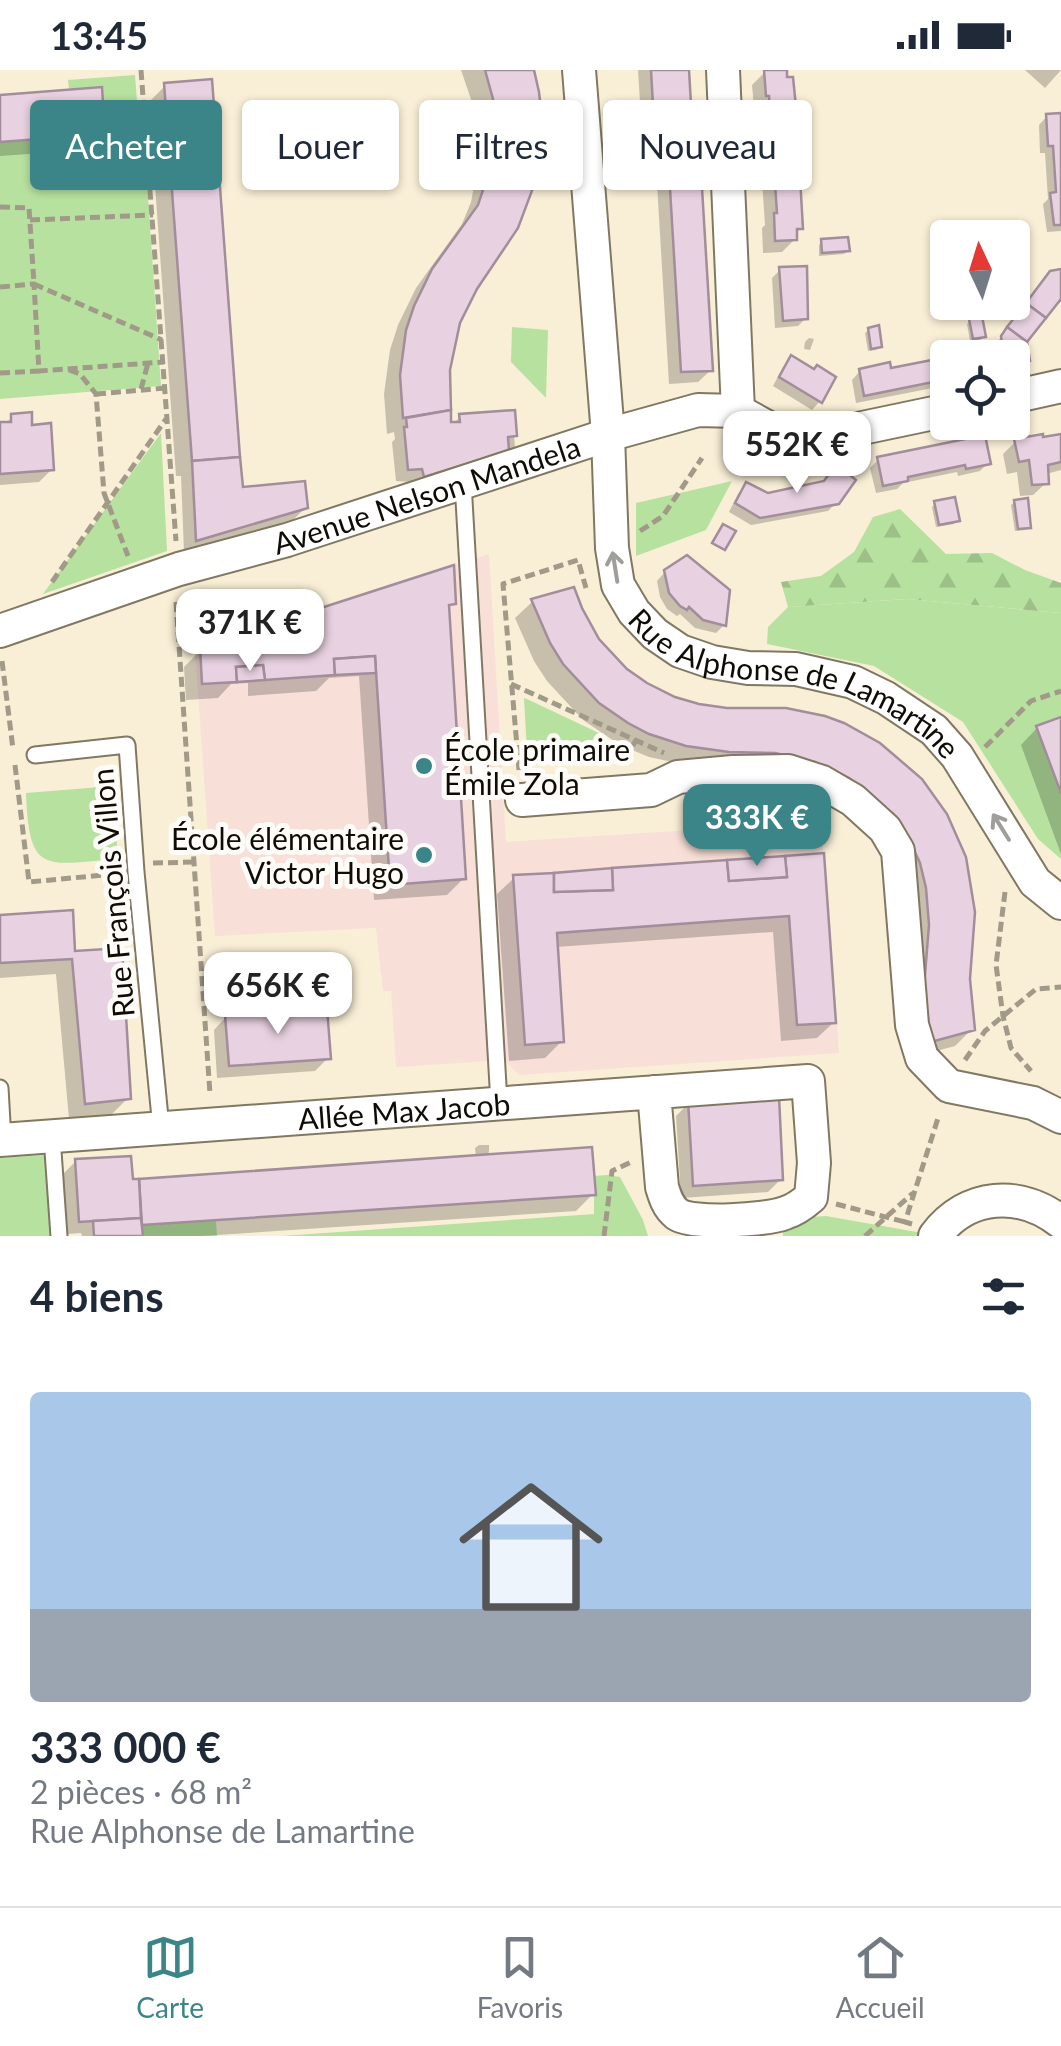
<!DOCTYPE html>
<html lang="fr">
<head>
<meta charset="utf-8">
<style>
  body { margin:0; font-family:Lato,sans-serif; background:#f2f2f3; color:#1f2937; height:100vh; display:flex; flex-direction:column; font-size:38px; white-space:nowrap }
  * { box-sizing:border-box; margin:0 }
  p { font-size:32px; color:#747a83 }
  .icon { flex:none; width:55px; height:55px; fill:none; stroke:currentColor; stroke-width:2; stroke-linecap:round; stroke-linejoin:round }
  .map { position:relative; height:1166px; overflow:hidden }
  .sheet { display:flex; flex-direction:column; background:#fff; flex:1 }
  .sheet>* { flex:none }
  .guide { position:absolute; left:30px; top:30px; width:1002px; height:90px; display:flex; gap:20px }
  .needle { width:65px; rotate:356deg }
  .controls { position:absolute; left:930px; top:150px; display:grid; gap:20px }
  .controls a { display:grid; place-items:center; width:100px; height:100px; border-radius:10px; background:#fff; box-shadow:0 2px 8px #0004; font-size:50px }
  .price { position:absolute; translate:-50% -85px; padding:0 22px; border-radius:20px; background:#fff; color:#222; font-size:32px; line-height:65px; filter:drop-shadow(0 2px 5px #0008) }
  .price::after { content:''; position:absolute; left:50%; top:60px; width:30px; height:22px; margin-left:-15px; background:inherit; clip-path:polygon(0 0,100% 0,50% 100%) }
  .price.selected { background:#3b8488; color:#fff }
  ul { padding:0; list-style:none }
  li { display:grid; align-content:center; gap:20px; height:530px; padding:0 30px }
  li+li { border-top:2px solid #e0e1e3 }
  li span { display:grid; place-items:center; height:310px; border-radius:10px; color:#555 }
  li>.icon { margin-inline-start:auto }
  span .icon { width:180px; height:180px; fill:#fffc; stroke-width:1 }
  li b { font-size:42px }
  h2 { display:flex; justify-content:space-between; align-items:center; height:120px; padding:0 30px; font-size:42px }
  .tag { padding:0 35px; border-radius:10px; background:#fff; box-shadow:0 2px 8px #0004; font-size:35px; line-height:90px }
  .tag.selected { background:#3b8488; color:#fff }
  .status { display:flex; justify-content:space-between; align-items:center; height:70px; padding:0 50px; background:#fff; direction:ltr }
  .status svg { height:28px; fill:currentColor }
  .tab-bar { display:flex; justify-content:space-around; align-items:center; height:140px; border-top:2px solid #e0e1e3; background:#fff; font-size:28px; color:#747a83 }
  .tab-bar a { display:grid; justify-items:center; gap:5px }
  .tab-bar .selected { color:#3b8488 }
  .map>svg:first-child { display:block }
  .education { fill:#f8dfd7 }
  .green { fill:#b7e19f }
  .forest { fill:url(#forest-firs) }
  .shadow { fill:#0003 }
  .building { fill:#e8d1e0; stroke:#a28d9b; stroke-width:2.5 }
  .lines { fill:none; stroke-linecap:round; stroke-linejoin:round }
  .service-casing { stroke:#807863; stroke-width:19 }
  .minor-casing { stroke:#807863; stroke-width:36 }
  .path { stroke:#a19a88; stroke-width:5; stroke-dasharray:10 5; stroke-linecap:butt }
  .service { stroke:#fff; stroke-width:15 }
  .minor { stroke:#fff; stroke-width:32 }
  .oneway { stroke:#9f9e9b }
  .poi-dot { fill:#3b8488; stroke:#fefcf8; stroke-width:4 }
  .labels { text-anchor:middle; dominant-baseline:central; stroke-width:10; stroke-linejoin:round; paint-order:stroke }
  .street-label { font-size:30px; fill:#0f0c05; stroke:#fefcf8 }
  .poi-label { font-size:30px; fill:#0f0c05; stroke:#fefcf8; text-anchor:start }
</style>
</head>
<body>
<div class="status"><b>13:45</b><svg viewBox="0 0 49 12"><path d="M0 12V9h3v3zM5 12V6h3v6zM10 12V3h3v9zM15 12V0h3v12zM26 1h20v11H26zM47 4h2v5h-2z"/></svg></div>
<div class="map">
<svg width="1061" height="1166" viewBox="0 0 1061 1166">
  <defs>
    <pattern id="forest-firs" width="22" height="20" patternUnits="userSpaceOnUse" patternTransform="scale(2.5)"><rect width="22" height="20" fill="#b7e19f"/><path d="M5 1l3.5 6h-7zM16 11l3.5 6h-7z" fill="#9cc087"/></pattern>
  </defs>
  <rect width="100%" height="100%" fill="#f9efd7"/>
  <!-- education -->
  <path class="education" d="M489,484L506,772L813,752L824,783L839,983L519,1005L505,990L396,997L391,921H383L376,858L215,866L195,579Z"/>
  <!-- green -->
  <g class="green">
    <path d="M135,5L141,83H145L161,316L0,329V72L69,20L68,10Z"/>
    <path d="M512,257L548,260L546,328L511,292Z"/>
    <path d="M161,363L167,481L43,524Z"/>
    <path d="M732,411L706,460L636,486V433Z"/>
    <path d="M907,529L1061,543V789L1038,769L963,652L874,596L767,574L768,557L788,537Z"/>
    <path d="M524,628L529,630L601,664L585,678L527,682Z"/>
    <path d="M113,716L118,789C46,794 29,807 26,723Z"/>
    <path d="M47,1085L52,1166H0V1088Z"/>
    <path d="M607,1105L620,1107L643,1150L648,1166H282L594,1144V1106Z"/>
    <path d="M826,1146L928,1164L927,1166H783V1149Z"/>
    <path d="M216,1151L217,1166H143L142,1155Z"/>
  </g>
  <!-- forest -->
  <path class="forest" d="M900,439L946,484L992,483L1025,500L1061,513V543L907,529L788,537L781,512L821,506L854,482L873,447Z"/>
  <!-- shadow -->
  <g class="shadow">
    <path d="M461,0H531L475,217L458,253L447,300L449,358L461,346L512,342L515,377L511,381L411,418L410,412L396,411L392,372L395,369L394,362L387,364L384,324L390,280L398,255L416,218L462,154L471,132L479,89L477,47Z"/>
    <path d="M638,0H687L711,300L698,312L669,314L654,64L642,65Z"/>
    <path d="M1025,0H1061L1045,18Z"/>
    <path d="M765,2L785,10L798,108L801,158L795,164V169L782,182L763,183L762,158L765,155L757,37H754L752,15Z"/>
    <path d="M166,15L241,420L306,437L293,450L184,482L181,406H176L149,32Z"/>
    <path d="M0,27L103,63L86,80L0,86Z"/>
    <path d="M1061,45V161L1047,162L1043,134L1048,129L1045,83H1040L1039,55L1047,46Z"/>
    <path d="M822,171L847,181L844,184L819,186V175Z"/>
    <path d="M780,200L806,248L798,256L775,258L772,208Z"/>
    <path d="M1061,201V232H1055L1025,271L1027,291L1023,294L1012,295V288H1001L998,271L1048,207Z"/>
    <path d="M970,251L984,266L980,270L970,271L967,254Z"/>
    <path d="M869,260L880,276L876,280L868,281L865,263Z"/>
    <path d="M809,268L814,269L810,280L804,279L805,272Z"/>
    <path d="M937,286L948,288V315L856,333L852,310L860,301H889L930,293Z"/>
    <path d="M791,288L820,331L812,340L773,316L783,297Z"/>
    <path d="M13,346L30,357L52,399L39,412L0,415V355H4Z"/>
    <path d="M1061,366V400L1046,404V413L1033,425L1020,426L1017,402L1007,404L1003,384L1015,372Z"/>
    <path d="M878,390L988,393L980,401L958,406L957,402L903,413L897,419L876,423L870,398Z"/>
    <path d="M747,415L767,426L837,432L828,441L751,455L729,442L738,424Z"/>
    <path d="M1015,432L1028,457L1025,460L1015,461L1011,435Z"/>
    <path d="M935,434L957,450L954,454L936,457L932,437Z"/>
    <path d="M665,502L724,555L716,563L695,558L680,544L677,546L667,539L660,527L657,511Z"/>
    <path d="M572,520L597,570L626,601L674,629L879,675L968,909L972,959L955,976L914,987L903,811L869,754L813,714L691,696L649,687L632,680L611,669L583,650L547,611L534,591L515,548L532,532Z"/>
    <path d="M454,533L446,540L464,808L447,825L374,830L359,606L329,608L316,621L248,626V613L231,614L218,628L186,630L184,597L201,580Z"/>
    <path d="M1061,650V784L1021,675L1037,658Z"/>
    <path d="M822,786L834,952L817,968L781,971L773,862L556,877L562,971L545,988L509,991L497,824L514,808Z"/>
    <path d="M0,848L73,884L128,1028L111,1045L69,1049L56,904L0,908Z"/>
    <path d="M226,947L328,988L315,1001L217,1008L214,960Z"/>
    <path d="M689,1033L781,1109L768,1122L681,1128L676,1046Z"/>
    <path d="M479,1075H489V1082L485,1087L593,1124L576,1141L202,1166H82L81,1163L67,1164L63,1104L76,1091L131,1112L476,1088L475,1078Z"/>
  </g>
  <!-- building -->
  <g class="building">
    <path d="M485,0H534L539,22L542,49L539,92L536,110L518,158L477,219L460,253L450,300L451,340L403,348L400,305L406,260L414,236L432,199L478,135L493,90L495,50L493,29Z"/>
    <path d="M651,0H689L692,51L654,53Z"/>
    <path d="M764,0H787V7H793L803,106L800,107L803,159H797V170L775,171L774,143H777L769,26H766Z"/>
    <path d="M212,9L240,387L192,391L164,13Z"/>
    <path d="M102,17L105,64L0,72V25Z"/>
    <path d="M1061,43V155H1054L1050,123L1056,122L1053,76H1048L1046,44Z"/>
    <path d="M692,51H698L713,301L681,302L666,52Z"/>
    <path d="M848,167L850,181L822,183L821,169Z"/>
    <path d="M807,196L808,249L783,251L779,197Z"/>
    <path d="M1061,199V229L1046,248L1026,233L1050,201Z"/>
    <path d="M1026,233L1046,248L1027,272L1007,257Z"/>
    <path d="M982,246L986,267L973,269L969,249Z"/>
    <path d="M879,255L882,277L871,279L868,258Z"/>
    <path d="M1007,257L1027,272L1030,291L1012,294V288H1004L1001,266Z"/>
    <path d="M967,278L969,288H948V309L864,326L859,299L890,292L891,298L937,289L936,284Z"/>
    <path d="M791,285L814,299L817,295L836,307L822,333L779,307Z"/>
    <path d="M451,340V352H460L459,344L515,340L517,366L508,367L509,381L424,407L422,399L408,400L404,357H407L406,348Z"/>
    <path d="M32,342V355L51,353L54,400L0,404V352H11V344Z"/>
    <path d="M1043,364V367L1061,364V392L1048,395L1049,414L1032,415L1029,390L1019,392L1014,369Z"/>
    <path d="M985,365L991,394L966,399L965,395L908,407V411L883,416L877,387Z"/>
    <path d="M240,387L243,417L305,411L308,438L196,471L192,391Z"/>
    <path d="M836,394L856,410L839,434L760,448L735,433L746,412L768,423L824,411Z"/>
    <path d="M955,427L960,451L939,455L934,431Z"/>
    <path d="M1028,428L1031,458L1018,459L1014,430Z"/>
    <path d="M723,454L736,461L725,480L712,473Z"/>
    <path d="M687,485L730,520L726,556L703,550L689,537L687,540L680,536L669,523L664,500Z"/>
    <path d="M454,495L456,534L449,535L466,809L390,815L375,586L334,589L335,605L265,610L263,595L236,597L237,612L202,614L200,577Z"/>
    <path d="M574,517L582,538L599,569L627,599L647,613L675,627L699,634L727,638H786L825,646L844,653L880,673L922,709L947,744L966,787L975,842L970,909L975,960L931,972L924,917L929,855L926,818L920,793L911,774L885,737L849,708L815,692L775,683L729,682L686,676L649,664L628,653L599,633L563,594L550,573L531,529Z"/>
    <path d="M375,586L376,603L335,605L334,589Z"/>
    <path d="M263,595L265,610L237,612L236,597Z"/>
    <path d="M1061,647V723L1036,656Z"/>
    <path d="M824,783L836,953L797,955L789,846L557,863L564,972L525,975L513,805L554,803V822L613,820L612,798L727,790L729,811L787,807L785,786Z"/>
    <path d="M785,786L787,807L729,811L727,790Z"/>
    <path d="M612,798L613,820L554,822V803Z"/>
    <path d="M73,840L75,881L122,878L131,1029L85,1034L72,889L0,893V845Z"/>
    <path d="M327,938L331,989L229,996L225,945Z"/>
    <path d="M779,1026L783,1110L693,1116L688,1030Z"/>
    <path d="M592,1077L596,1125L142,1155L139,1109Z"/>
    <path d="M131,1086L133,1109H139L141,1148L79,1152L75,1089Z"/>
    <path d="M141,1148L143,1166H94L93,1151Z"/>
  </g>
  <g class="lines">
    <!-- service casing -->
    <g class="service-casing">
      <g id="service">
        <path d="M463,413L499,1033"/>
        <path d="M35,685L127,675L136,802L161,1058"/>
        <path d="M0,1018L3,1070"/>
        <path d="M52,1067L59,1166"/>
      </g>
    </g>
    <!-- minor casing -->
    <g class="minor-casing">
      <g id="minor">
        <path id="s1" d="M579,0L608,365L612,478L618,515L634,542L655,564L680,581L712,592L748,598L796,599L853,612L886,628L934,660L957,686L1035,812L1061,833"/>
        <path d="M723,0L738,341"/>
        <path d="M1012,327L1061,316"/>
        <path id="s2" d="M0,561L179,499L287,470L608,365L698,340L738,341L776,362L805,370L948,340"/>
        <path d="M522,730L651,720L678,707L733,702L788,701L822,712L853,730L885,759L898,781L912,955L922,988L949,1016L1033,1033L1061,1047"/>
        <path id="s3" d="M0,1070L808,1011L814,1093L811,1127C803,1134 795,1140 785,1143C767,1150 692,1155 677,1144C668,1137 665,1127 662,1117L654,1022"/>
        <path d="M935,1166C967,1123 1020,1120 1061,1152"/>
      </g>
    </g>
    <!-- path -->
    <g class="path">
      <path d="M141,0L176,471"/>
      <path d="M0,137L29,138L34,214L162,270"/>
      <path d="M30,150L153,145"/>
      <path d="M0,217L34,214L39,301L164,292"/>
      <path d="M69,300L80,304L96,324L104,423L128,486"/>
      <path d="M0,303L39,301"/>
      <path d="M141,319L148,293"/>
      <path d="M96,324L166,318"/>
      <path d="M640,461L663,446L702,388"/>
      <path d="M52,512L166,349"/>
      <path d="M176,532L210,1024"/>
      <path d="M2,591L13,679"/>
      <path d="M511,614L664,683"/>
      <path d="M985,677L1031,631L1061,621"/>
      <path d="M519,693L627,686L636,670"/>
      <path d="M15,695L29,812L115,804"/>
      <path d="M519,700L503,514L578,490L586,518"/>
      <path d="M153,793L194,792"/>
      <path d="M1005,822L996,895L1003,946L1011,978L1031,1001"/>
      <path d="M965,990L985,961L1036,919L1061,917"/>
      <path d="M836,1134L905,1152"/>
      <path d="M912,1154L905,1152L939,1045"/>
      <path d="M604,1166L612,1101L631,1092"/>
      <path d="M865,1166L913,1123"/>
    </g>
    <!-- service -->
    <use href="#service" class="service"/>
    <!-- minor -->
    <use href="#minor" class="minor"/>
  </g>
  <!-- one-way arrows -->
  <defs><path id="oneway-shaft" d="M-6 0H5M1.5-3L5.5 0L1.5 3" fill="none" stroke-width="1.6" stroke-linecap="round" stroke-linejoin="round" transform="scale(2.5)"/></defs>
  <g class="oneway">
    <use href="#oneway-shaft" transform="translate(615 497) rotate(-99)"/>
    <use href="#oneway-shaft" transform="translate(1001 757) rotate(-122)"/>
  </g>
  <!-- markers -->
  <g class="poi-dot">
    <circle cx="424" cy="696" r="10"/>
    <circle cx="424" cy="785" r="10"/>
  </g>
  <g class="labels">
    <!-- street labels -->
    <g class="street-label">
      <text stroke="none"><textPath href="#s2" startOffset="448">Avenue Nelson Mandela</textPath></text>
      <text stroke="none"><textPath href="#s1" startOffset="730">Rue Alphonse de Lamartine</textPath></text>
      <text transform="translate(112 823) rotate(-95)">Rue François Villon</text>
      <text stroke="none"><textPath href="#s3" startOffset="405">Allée Max Jacob</textPath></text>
    </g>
    <!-- poi labels -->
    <g class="poi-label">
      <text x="444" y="679">École primaire<tspan x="444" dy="34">Émile Zola</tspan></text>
      <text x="404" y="768" text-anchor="end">École élémentaire<tspan x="404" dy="34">Victor Hugo</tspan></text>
    </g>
  </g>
</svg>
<div class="controls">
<a><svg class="needle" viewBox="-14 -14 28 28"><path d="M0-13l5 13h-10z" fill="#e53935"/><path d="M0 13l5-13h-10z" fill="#747a83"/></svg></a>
<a><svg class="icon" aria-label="locate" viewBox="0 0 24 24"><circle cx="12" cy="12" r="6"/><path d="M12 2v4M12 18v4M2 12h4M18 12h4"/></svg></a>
</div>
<b class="price" style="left:797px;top:426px">552K €</b>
<b class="price" style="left:250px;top:604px">371K €</b>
<b class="price selected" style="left:757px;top:799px">333K €</b>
<b class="price" style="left:278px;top:967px">656K €</b>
<div class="guide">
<a class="tag selected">Acheter</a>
<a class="tag">Louer</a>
<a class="tag">Filtres</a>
<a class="tag">Nouveau</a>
</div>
</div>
<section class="sheet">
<h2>4 biens<svg class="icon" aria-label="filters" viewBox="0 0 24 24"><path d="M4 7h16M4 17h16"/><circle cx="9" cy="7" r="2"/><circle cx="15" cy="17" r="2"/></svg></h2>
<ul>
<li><span style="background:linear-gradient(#a9c7e8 70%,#9aa5b1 0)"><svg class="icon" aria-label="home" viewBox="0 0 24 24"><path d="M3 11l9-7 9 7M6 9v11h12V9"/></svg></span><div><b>333 000 €</b><p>2 pièces · 68 m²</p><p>Rue Alphonse de Lamartine</p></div></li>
</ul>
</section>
<nav class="tab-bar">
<a class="selected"><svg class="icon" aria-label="map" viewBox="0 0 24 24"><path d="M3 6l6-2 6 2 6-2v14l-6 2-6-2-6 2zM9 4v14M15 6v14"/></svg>Carte</a>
<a><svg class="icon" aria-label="saved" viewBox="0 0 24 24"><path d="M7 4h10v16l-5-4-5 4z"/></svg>Favoris</a>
<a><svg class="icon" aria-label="home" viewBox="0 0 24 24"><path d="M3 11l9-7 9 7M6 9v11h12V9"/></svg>Accueil</a>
</nav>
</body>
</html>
